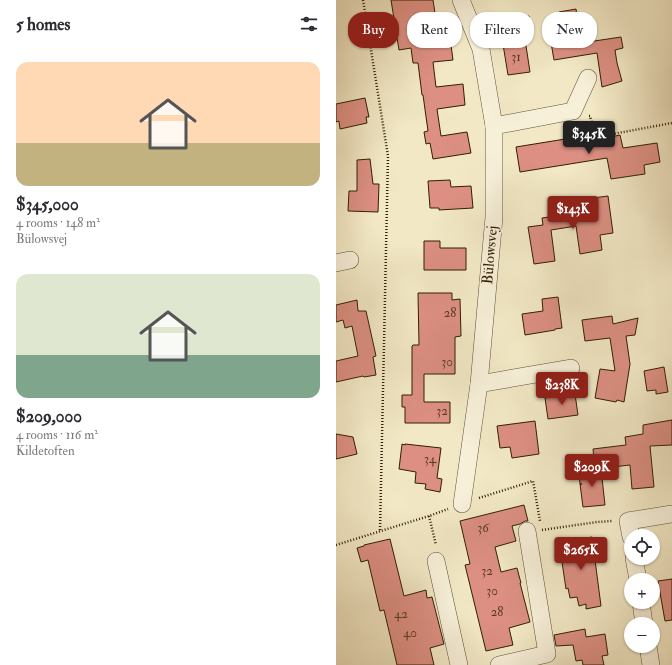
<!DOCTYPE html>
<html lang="en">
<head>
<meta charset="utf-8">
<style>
  body { margin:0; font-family:"IM FELL Double Pica",serif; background:#f7f7f7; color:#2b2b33; height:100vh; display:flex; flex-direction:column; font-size:15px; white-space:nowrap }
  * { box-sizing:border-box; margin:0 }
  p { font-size:13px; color:#7c7c81 }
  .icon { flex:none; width:22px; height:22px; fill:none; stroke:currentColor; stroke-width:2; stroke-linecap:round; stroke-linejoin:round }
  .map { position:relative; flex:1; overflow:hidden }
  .sheet { display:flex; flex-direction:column; background:#fff; width:336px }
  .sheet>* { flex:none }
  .guide { position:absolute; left:12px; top:12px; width:264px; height:36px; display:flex; gap:8px }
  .fabs { position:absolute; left:288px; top:529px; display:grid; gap:8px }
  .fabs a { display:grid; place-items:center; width:36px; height:36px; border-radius:50%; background:#fff; box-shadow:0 1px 3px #0004; font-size:20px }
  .price { position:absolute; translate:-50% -34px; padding:0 9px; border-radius:4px; background:#8f2418; color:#fff; font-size:13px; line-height:26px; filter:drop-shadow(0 1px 2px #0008) }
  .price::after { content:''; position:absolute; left:50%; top:24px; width:12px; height:9px; margin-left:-6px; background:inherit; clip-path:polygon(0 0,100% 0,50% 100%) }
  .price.on { background:#222; color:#fff }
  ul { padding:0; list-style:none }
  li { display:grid; align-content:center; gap:8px; height:212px; padding:0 16px }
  li span { display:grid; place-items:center; height:124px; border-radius:12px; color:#555 }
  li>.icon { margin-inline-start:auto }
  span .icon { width:72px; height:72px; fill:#fffc; stroke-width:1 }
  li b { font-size:17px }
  h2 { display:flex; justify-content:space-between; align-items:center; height:48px; padding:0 16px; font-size:17px }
  .chip { padding:0 14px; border-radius:16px; background:#fff; box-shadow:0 1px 3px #0004; font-size:14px; line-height:36px }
  .chip.on { background:#8f2418; color:#fff }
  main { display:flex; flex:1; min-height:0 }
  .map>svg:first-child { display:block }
  .building { fill:#dc8f82; stroke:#301e05 }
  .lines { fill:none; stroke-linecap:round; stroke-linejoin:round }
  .street-casing { stroke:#605035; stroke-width:18 }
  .path { stroke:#301e05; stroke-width:2.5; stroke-dasharray:1 2; stroke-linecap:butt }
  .street { stroke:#f7f0d9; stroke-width:17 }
  .labels { text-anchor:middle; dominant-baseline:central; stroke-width:3; stroke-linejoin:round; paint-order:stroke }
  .number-label { font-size:13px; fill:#5b3a24 }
  .street-label { font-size:15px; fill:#301e05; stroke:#f7f0d9 }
</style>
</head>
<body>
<main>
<section class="sheet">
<h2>5 homes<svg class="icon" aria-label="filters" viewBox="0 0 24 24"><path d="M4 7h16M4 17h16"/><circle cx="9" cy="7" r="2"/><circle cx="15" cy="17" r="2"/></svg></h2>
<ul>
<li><span style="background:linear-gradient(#ffd9b3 65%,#c2b280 0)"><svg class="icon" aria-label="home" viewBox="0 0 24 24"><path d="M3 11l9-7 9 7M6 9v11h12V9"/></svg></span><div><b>$345,000</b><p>4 rooms · 148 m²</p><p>Bülowsvej</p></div></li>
<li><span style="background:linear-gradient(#dfe7d0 65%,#7fa58c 0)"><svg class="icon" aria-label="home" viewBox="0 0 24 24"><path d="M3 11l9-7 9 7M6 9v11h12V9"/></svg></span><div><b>$209,000</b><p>4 rooms · 116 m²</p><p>Kildetoften</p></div></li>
</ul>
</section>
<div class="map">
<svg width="336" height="665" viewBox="0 0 336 665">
  <rect width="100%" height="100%" fill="#f2e8c5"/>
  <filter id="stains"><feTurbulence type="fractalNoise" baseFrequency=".005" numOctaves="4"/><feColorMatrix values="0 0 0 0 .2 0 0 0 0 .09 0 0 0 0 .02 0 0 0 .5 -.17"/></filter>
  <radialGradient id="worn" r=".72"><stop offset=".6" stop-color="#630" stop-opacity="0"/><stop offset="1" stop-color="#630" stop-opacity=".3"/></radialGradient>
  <!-- building -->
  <g class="building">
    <path d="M55,0H97L102,33L112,31L113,38H114L117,60L97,62L100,87L127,84L129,105L101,109L105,136L131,132L135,153L97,159L94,143L90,144L88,132L92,131L87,95H86L82,63H77L75,48L63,50Z"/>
    <path d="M240,9L245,43L285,37L287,48L279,50L281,63L286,81L266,87L261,53L218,60L212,25L225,23L223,12Z"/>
    <path d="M193,16L195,31L188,33L194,72L172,75L165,32L178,29L176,19Z"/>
    <path d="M29,98L33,117H30L31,123L4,129L3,121L0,122V104Z"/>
    <path d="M260,134L261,140L284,135L287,148L321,143L324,162L308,165L309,174L275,179L271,158L184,172L180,147Z"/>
    <path d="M34,159L37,184H43L42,212L12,211L13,191H21V160Z"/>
    <path d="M114,180L115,187L135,186L137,208L103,210V208H94L92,181Z"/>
    <path d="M272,196L277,233L264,235L266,250L244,254L240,226L215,230L219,261L198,264L192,227L207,225L206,218L243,213L242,208L258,206L257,198Z"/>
    <path d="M88,241H104V248H130V270H88Z"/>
    <path d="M82,293H116V300L124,299L125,336L119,337V374H88V402H114V423H69V407H66V395H76V346L77,345H83Z"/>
    <path d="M222,297L226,328L219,329V330L189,335L186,314L207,311L206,299Z"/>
    <path d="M21,300L22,311H30L40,356L37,357L40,375L28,377L27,376L0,382V361L22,356L16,326L9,328L7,320L0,322V305Z"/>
    <path d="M276,316L277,324L302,318L299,335L290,336L294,364L288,402L281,400L280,402L259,398L264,369L279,371L274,338L249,341L246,320Z"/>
    <path d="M328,367L332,392L320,394V390L311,391L308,371Z"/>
    <path d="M239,394L242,415L212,419L209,398Z"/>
    <path d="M336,420V445L314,446L318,487L296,489L294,465L259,469L257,449L290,445L289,437L307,434V425Z"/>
    <path d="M199,421L203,454L176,458L174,447L164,448L161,426Z"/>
    <path d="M0,434L17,437L21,454L0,459Z"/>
    <path d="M66,444L69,445V444L105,448L101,478L106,479L104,492L89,489L90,484L79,483L80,472L63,469Z"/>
    <path d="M265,469L269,505L247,507L244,484H246H244L243,472Z"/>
    <path d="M188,505L192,521H189L184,524L176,526L180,541L159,547L165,572L181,568L185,583H184L194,622L173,628L177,645L150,651L129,565L134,564L124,521Z"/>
    <path d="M256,537L265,606L250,609V604L243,606L241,597L234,598L232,588L230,589L223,542Z"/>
    <path d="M54,539L68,596L90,590L91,598L96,597L108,644L94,648L98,665H61L48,610L44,611L32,560L25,562L21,548L28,546V545Z"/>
    <path d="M336,579V620L329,621L322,581Z"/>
    <path d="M249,629L250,637L269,634L272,655L266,656L268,665H247L246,660L240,661L237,645L220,646L218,635Z"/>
  </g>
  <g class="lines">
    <!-- street casing -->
    <g class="street-casing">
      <g id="street">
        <path d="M125,0L145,49L158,126V217L143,384L126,504"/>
        <path d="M158,126L237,111L252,78"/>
        <path d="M0,263L14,260"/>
        <path d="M143,384L235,368"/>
        <path d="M295,537L292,521L336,514"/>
        <path d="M298,558L302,580"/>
        <path d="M100,561L123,665"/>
        <path d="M305,602L308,624"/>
        <path d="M312,646L315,665"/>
        <path d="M163,665L211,654L191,531"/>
      </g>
    </g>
    <!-- path -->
    <g class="path">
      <path d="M27,0L52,156L44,531"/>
      <path d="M253,116H254L258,131L266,136L336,123"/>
      <path d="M143,498L197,481L204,521"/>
      <path d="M93,516L100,545"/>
      <path d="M206,530L261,522L276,521"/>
      <path d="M0,545L93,516L112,509"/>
    </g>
    <!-- street -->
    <use href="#street" class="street"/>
  </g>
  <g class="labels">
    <!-- number labels -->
    <g class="number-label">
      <text x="180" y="57">31</text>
      <text x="114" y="313">28</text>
      <text x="111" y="362">30</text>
      <text x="106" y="411">32</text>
      <text x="94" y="459">34</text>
      <text x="147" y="528">36</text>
      <text x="151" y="571">32</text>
      <text x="156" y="591">30</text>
      <text x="161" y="612">28</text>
      <text x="65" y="614">42</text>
      <text x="74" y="633">40</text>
    </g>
    <!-- street labels -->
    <g class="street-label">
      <text transform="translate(154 255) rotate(-85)">Bülowsvej</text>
    </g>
  </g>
  <rect width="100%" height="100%" filter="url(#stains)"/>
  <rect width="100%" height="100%" fill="url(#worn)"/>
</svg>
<div class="fabs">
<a><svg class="icon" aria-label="locate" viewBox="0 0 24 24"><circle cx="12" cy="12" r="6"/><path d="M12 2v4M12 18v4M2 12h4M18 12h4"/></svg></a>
<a>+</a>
<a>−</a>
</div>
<b class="price on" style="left:253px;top:155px">$345K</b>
<b class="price" style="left:237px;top:230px">$143K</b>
<b class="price" style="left:226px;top:406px">$238K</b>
<b class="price" style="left:256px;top:488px">$209K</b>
<b class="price" style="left:245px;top:571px">$265K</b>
<div class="guide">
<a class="chip on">Buy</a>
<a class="chip">Rent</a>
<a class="chip">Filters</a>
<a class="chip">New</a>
</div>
</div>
</main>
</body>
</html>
